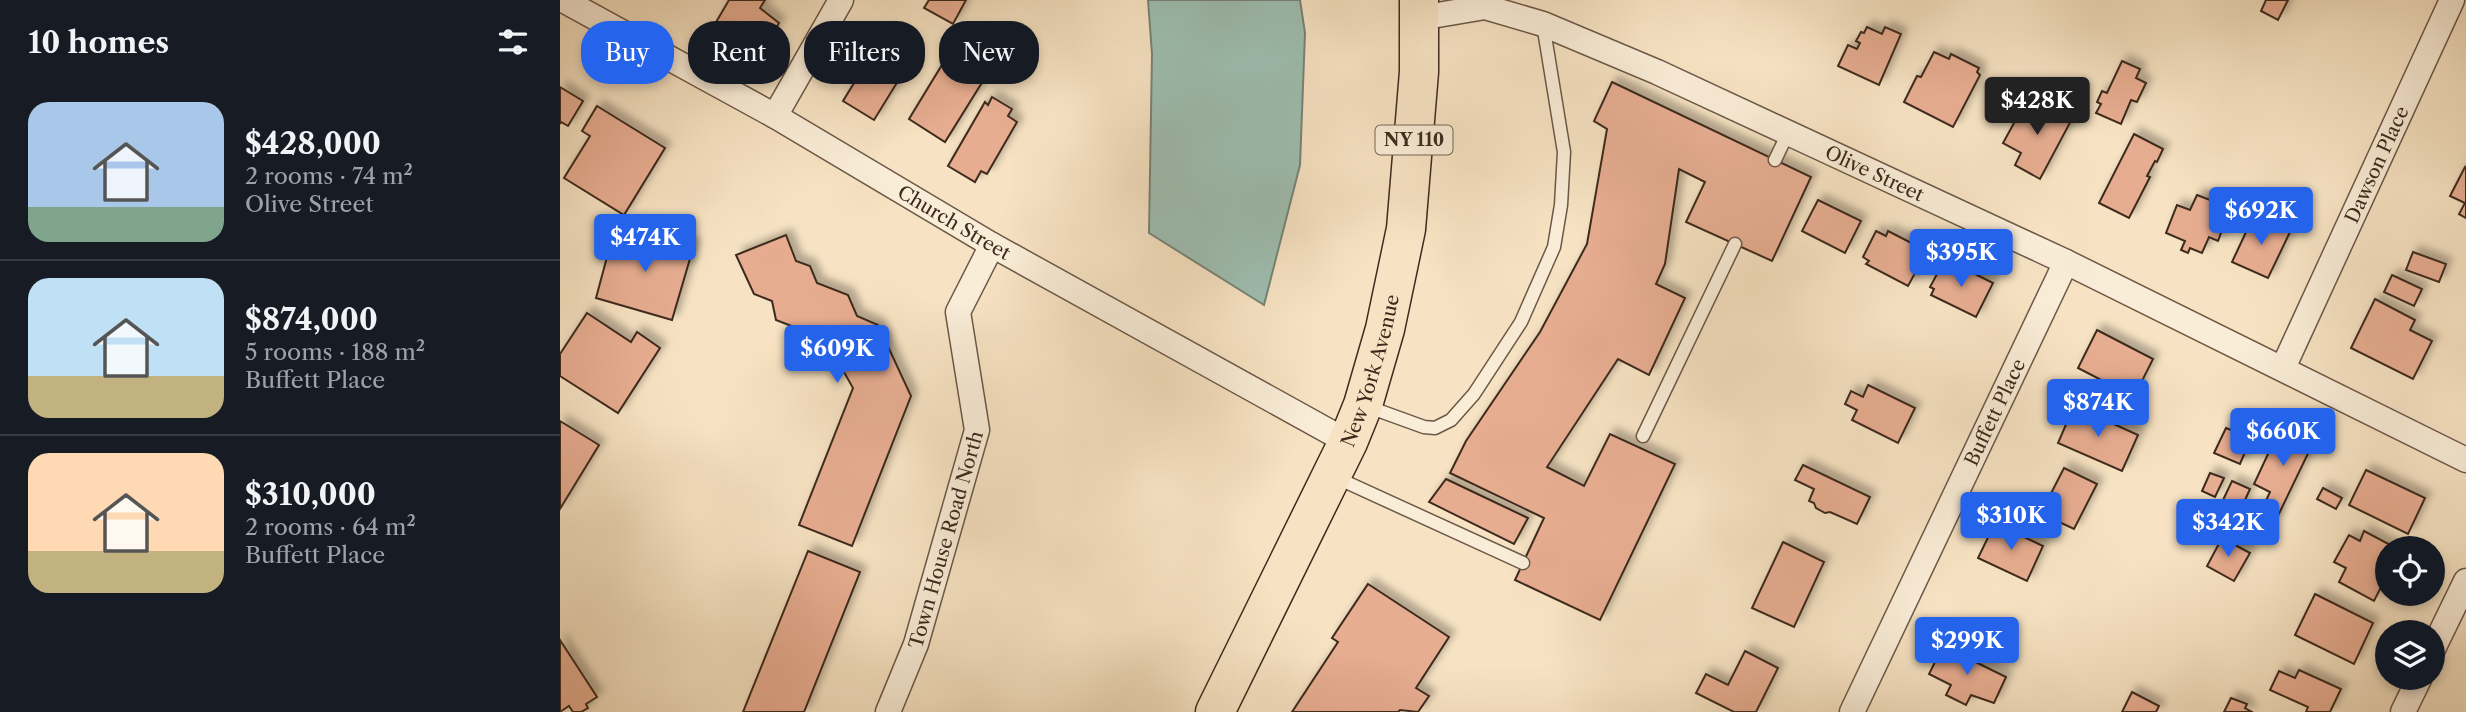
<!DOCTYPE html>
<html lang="en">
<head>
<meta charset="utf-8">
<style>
  body { margin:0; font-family:"Libre Caslon Text",serif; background:#242831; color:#f1f3f6; height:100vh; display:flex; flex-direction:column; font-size:26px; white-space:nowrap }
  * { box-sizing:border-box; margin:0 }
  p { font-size:23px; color:#9ea1a6 }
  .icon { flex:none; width:38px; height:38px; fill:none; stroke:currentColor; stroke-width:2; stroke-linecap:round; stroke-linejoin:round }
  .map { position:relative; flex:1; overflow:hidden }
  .side { display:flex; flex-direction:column; background:#171b24; width:560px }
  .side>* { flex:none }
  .top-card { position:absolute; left:21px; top:21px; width:665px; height:63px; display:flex; gap:14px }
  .buttons { position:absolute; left:1815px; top:536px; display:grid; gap:14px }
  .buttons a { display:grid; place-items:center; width:70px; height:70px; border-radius:50%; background:#171b24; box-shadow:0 4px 10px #0003; font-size:35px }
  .price { position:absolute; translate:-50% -60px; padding:0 16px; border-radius:7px; background:#2563eb; color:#fff; font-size:23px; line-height:46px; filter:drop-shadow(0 2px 4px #0008) }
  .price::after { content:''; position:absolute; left:50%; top:42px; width:21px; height:16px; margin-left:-10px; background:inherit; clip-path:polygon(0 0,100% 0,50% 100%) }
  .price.on { background:#222; color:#fff }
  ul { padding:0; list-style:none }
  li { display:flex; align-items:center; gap:21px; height:175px; padding:0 28px }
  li+li { border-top:2px solid #363941 }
  li span { display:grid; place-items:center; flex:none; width:196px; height:140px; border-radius:21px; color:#555 }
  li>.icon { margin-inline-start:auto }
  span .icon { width:84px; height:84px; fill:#fffc; stroke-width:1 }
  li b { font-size:30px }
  h2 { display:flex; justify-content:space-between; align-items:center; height:84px; padding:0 28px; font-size:30px }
  .pill { padding:0 24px; border-radius:28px; background:#171b24; box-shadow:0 4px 10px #0003; font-size:24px; line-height:63px }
  .pill.on { background:#2563eb; color:#fff }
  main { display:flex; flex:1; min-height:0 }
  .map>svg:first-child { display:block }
  .water { fill:#9dbeb1; stroke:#778376; stroke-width:2 }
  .building { fill:#e7ad91; stroke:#3e2a1e; stroke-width:2; filter:url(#shadow) }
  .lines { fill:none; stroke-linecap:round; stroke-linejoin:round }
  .lane-casing { stroke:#6c5847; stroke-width:15 }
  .street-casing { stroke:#6c5847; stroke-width:27 }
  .primary-casing { stroke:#3e2a1e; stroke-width:41 }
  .lane { stroke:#faedd8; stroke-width:12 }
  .street { stroke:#faedd8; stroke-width:24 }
  .primary { stroke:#f7e3c3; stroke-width:38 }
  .labels { text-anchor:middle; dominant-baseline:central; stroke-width:6; stroke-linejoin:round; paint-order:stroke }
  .shield { fill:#faedd8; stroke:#766456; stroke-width:2 }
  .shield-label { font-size:18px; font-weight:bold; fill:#3e2a1e }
  .street-label { font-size:19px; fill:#3e2a1e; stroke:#faedd8 }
</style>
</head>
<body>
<main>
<section class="side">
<h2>10 homes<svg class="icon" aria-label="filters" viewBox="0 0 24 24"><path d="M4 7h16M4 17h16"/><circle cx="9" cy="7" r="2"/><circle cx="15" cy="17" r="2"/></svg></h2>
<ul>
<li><span style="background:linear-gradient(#a9c7e8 75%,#7fa58c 0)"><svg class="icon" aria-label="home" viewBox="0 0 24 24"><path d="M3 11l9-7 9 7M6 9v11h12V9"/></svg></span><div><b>$428,000</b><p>2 rooms · 74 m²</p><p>Olive Street</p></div></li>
<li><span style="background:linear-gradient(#bfe0f5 70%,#c2b280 0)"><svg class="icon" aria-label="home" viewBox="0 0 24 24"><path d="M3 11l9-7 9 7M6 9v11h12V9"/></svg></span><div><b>$874,000</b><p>5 rooms · 188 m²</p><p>Buffett Place</p></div></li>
<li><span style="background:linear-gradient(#ffd9b3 70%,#c2b280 0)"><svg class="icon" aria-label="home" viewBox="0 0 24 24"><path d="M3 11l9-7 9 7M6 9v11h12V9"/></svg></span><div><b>$310,000</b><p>2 rooms · 64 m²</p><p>Buffett Place</p></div></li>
</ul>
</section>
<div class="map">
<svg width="1906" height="712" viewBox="0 0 1906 712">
  <defs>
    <filter id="shadow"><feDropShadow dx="6" dy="-6" stdDeviation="3.5" flood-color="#0004"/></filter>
  </defs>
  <rect width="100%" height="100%" fill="#f7e3c3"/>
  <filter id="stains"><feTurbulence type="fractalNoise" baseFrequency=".00286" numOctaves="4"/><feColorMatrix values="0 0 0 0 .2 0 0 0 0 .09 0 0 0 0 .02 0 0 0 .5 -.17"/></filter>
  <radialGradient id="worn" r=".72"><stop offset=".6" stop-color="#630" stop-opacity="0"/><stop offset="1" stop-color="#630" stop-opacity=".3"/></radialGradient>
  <!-- water -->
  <path class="water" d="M588,0H740L745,33L740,165L704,305L589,233L592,54Z"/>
  <!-- building -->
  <g class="building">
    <path d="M169,0H205L200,8L219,23L205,47L197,42L194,47L155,24Z"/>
    <path d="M369,0H406L393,24L364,8Z"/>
    <path d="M1706,0H1728L1718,20L1701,11Z"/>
    <path d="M1307,27L1322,34L1325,27L1341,34L1319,85L1278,66L1288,45L1297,49L1300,43L1296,41L1301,32L1304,33Z"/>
    <path d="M399,37L436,60L385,142L349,119Z"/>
    <path d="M1374,52L1389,59L1391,54L1419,68L1417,72L1420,75L1393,127L1344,102L1357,76L1361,77Z"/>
    <path d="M320,54L340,66L338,81L314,120L283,101L310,57Z"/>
    <path d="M1562,61L1580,69L1576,78L1586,83L1577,102L1571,100L1561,124L1536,113L1541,104L1537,102L1542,91L1547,93Z"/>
    <path d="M1052,82L1251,177L1212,261L1126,222L1145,182L1119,169L1105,264L1096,284L1125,298L1089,375L1058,359L987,467L1024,486L1050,434L1115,464L1040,620L955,580L984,518L890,473L906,441L980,332L1027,244L1047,129L1034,121Z"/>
    <path d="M0,87L23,101L8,126L1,122L0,124Z"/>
    <path d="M432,97L452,109L448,116L457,122L427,174L421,171L415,182L388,166L425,102L428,105Z"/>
    <path d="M1485,102L1513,117L1480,179L1455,165L1461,153L1443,143L1465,103L1480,111Z"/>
    <path d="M37,106L105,148L64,215L4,178L30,136L22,131Z"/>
    <path d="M1574,134L1603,149L1597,162L1595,161L1587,176L1590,177L1569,218L1539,203Z"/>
    <path d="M1905,167L1906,168V218L1899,214L1905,203L1890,196Z"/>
    <path d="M1637,195L1658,203L1653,217L1665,222L1658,241L1649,237L1642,253L1630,248L1628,253L1621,250L1625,241L1606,233L1617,205L1630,210Z"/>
    <path d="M1258,200L1301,221L1285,253L1242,231Z"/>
    <path d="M1694,215L1730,232L1708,278L1672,262Z"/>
    <path d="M54,231L106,246L109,238L134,245L112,320L36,298Z"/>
    <path d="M1316,231L1326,236L1328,231L1367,251L1348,286L1306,264L1309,261L1303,257Z"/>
    <path d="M226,235L236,261L250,266L257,283L288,295L297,316L318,325L351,396L292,546L239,525L293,388L276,358L251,348L247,332L216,320L212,301L194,294L176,255Z"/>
    <path d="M1853,252L1886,264L1879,282L1846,270Z"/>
    <path d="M1391,262L1433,283L1416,317L1371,295L1374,289L1370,287L1382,265L1391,266Z"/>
    <path d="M1832,275L1862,289L1854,306L1824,292Z"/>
    <path d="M1815,299L1855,320L1850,330L1872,341L1853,379L1791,348Z"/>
    <path d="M27,313L71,342L77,332L100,348L58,413L0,376V354Z"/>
    <path d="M1537,330L1593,359L1574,397L1518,368Z"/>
    <path d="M1308,385L1355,408L1338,443L1292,420L1297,410L1285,404L1291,391L1303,397Z"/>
    <path d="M1514,406L1578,435L1562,471L1498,443Z"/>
    <path d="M0,421L39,445L0,509Z"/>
    <path d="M1722,424L1755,439L1715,522L1700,514L1710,492L1694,484Z"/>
    <path d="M1666,428L1691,438L1680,464L1654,453Z"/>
    <path d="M1243,465L1310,497L1297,524L1270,512L1265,513L1256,508L1254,503L1249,501L1254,489L1235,480Z"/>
    <path d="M1504,468L1537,484L1514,529L1497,521L1500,516L1483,509Z"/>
    <path d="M1806,470L1865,498L1848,534L1789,505Z"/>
    <path d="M1650,473L1664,478L1655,497L1642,491Z"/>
    <path d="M886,479L968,518L954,544L869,502Z"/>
    <path d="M1672,481L1690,489L1681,509L1663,500Z"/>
    <path d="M1763,488L1782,498L1776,509L1757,499Z"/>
    <path d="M1435,523L1483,546L1467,581L1418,558Z"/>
    <path d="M1804,531L1836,548H1827V575L1814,601L1779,582L1786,568L1774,562L1789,535L1800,541Z"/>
    <path d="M1662,538L1690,553L1674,581L1647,566Z"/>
    <path d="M1223,542L1264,562L1234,627L1192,608Z"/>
    <path d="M248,551L300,572L244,712H183Z"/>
    <path d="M808,584L889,637L856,688L869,696L858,712L840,710L838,712H732L778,642L772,638Z"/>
    <path d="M1755,594L1813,623L1794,664L1735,635Z"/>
    <path d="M0,640L37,697L26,704L28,708L21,712H13L9,706L0,712Z"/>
    <path d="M1383,646L1446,677L1434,703L1411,695L1406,705L1386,695L1391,685L1369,674Z"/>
    <path d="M1185,651L1218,668L1196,712H1174L1136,693L1146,674L1168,685Z"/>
    <path d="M1739,670L1781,689L1770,712H1746L1748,707L1710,690L1719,671L1735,678Z"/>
    <path d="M1572,692L1599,706L1596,712H1562Z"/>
    <path d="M1671,698L1687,704L1685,708L1692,712H1664Z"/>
  </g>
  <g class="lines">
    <!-- lane casing -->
    <g class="lane-casing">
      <g id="lane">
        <path d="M1215,160L1228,133"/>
        <path d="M806,406L864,427L875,428L891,420L914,394L961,322L994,247L1001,205L1004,152L983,24"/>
        <path d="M1083,436L1175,244"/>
        <path d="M775,477L963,563"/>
      </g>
    </g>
    <!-- street casing -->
    <g class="street-casing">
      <g id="street">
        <path id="s1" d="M3,0L215,116L432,245L788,442"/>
        <path id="s2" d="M860,18L925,7L983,24L1097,72L1506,262L1906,460"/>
        <path d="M215,116L281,0"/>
        <path id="s3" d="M1723,368L1892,0"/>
        <path d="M1872,651L1906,581"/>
        <path id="s4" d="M328,712L356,644L417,430L398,312L432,245"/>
        <path id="s5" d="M1292,712L1506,262"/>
        <path d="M1843,712L1860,677"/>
      </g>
    </g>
    <!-- primary casing -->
    <g class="primary-casing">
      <g id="primary">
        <path id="s6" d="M655,712L788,442L803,405L825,329L846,229L859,72V0"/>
      </g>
    </g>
    <!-- lane -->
    <use href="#lane" class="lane"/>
    <!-- street -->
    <use href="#street" class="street"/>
    <!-- primary -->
    <use href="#primary" class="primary"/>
  </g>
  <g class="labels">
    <!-- shield labels -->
    <rect class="shield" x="815.5" y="125.5" width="77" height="29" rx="5"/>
    <g class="shield-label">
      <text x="854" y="140">NY 110</text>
    </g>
    <!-- street labels -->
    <g class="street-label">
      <text stroke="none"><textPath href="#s3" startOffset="224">Dawson Place</textPath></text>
      <text stroke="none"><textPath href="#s2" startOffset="490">Olive Street</textPath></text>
      <text stroke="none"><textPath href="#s1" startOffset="450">Church Street</textPath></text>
      <text stroke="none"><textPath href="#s6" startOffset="376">New York Avenue</textPath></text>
      <text stroke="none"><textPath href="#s5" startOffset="332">Buffett Place</textPath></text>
      <text stroke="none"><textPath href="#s4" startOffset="182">Town House Road North</textPath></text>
    </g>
  </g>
  <rect width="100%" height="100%" filter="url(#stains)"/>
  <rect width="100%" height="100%" fill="url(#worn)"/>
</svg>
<div class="buttons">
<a><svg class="icon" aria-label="locate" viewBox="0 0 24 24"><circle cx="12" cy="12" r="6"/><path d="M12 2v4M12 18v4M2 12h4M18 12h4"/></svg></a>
<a><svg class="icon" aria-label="layers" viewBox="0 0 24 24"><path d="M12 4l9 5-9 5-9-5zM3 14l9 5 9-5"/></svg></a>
</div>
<b class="price on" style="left:1477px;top:137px">$428K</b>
<b class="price" style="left:1701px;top:247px">$692K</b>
<b class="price" style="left:85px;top:274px">$474K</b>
<b class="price" style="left:1401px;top:289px">$395K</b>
<b class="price" style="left:277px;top:385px">$609K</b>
<b class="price" style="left:1538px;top:439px">$874K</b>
<b class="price" style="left:1723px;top:468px">$660K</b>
<b class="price" style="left:1451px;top:552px">$310K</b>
<b class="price" style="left:1668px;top:559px">$342K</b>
<b class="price" style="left:1407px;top:677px">$299K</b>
<div class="top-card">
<a class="pill on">Buy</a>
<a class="pill">Rent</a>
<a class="pill">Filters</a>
<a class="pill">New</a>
</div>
</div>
</main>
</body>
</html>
